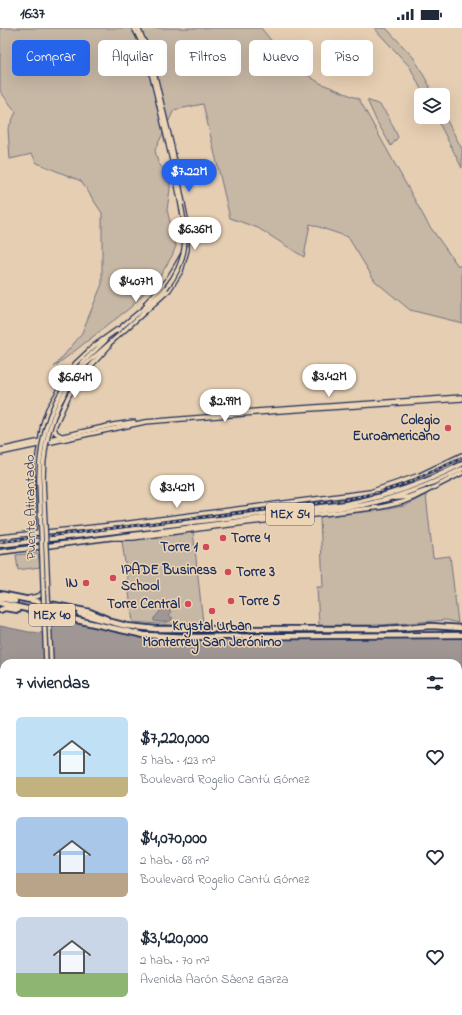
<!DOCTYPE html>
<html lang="es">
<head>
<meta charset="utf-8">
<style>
  body { margin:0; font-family:"Indie Flower",sans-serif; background:#f6f6f7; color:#1f2937; height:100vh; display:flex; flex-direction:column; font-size:15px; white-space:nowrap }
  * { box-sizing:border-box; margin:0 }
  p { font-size:13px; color:#747a83 }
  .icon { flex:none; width:22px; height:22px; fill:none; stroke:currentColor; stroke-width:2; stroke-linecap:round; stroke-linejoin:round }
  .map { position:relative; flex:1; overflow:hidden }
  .details { position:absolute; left:0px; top:631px; width:462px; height:356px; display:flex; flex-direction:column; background:#fff; border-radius:12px 12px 0 0; box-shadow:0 4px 16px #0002 }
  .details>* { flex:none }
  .top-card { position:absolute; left:12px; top:12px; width:438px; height:36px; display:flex; gap:8px }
  .controls { position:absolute; left:414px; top:60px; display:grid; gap:8px }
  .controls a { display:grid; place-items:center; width:36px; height:36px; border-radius:6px; background:#fff; box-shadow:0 4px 16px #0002; font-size:20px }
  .price { position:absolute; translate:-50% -34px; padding:0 9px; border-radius:14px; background:#fff; color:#222; font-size:13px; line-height:26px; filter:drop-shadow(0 1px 2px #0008) }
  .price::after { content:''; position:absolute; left:50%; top:24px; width:12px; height:9px; margin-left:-6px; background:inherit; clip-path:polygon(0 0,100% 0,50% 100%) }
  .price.on { background:#2563eb; color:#fff }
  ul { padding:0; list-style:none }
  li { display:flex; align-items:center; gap:12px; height:100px; padding:0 16px }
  li span { display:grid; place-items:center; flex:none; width:112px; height:80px; border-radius:6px; color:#555 }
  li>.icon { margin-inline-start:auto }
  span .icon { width:48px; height:48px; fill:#fffc; stroke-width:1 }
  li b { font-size:17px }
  h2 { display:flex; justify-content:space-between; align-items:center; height:48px; padding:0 16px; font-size:17px }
  .pill { padding:0 14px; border-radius:6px; background:#fff; box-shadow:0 4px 16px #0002; font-size:14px; line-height:36px }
  .pill.on { background:#2563eb; color:#fff }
  .status { display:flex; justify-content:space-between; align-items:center; height:28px; padding:0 20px; background:#fff; direction:ltr }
  .status svg { height:11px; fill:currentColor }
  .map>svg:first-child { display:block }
  .green { fill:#c7b7a5; stroke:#717382 }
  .water { fill:#a09795; stroke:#6b6d7f }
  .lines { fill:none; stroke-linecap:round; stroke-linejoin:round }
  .highway-tunnel { stroke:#bdaea1; stroke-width:4.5; stroke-dasharray:4.5 2; stroke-linecap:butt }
  .secondary-casing { stroke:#1b2f5e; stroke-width:6 }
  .primary-casing { stroke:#1b2f5e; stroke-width:7 }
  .highway-casing { stroke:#1b2f5e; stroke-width:8 }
  .secondary { stroke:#edd5b5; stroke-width:3.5 }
  .primary { stroke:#edd5b5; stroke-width:4 }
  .highway { stroke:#edd5b5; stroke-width:4.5 }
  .rail-casing { stroke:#1b2f5e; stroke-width:2.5 }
  .rail { stroke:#edd5b5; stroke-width:1; stroke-dasharray:3; stroke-linecap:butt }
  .secondary-bridge-casing { stroke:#1b2f5e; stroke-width:6; stroke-linecap:butt }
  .secondary-bridge { stroke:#edd5b5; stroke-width:3.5 }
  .poi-dot { fill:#d1495b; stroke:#edd5b5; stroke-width:1.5 }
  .labels { text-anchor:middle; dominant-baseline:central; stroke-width:3; stroke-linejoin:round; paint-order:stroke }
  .shield { fill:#edd5b5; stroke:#5a6178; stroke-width:1 }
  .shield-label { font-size:13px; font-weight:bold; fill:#1b2f5e }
  .poi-label { font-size:14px; font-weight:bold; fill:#1b2f5e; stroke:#edd5b5; text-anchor:end }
  .street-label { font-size:14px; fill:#1b2f5e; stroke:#edd5b5 }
</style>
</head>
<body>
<div class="status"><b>16:37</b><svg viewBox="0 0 49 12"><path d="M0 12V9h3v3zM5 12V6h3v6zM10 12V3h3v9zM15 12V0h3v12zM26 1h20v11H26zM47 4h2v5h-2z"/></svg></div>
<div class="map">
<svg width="462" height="987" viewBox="0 0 462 987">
  <rect width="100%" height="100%" fill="#e5ceb2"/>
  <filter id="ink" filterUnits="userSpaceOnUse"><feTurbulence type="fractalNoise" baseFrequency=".025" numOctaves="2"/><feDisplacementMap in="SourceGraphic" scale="8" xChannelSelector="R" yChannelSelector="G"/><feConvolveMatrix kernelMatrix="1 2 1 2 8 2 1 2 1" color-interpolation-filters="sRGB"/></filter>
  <g filter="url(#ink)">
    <!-- green -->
    <g class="green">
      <path d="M0,0H261L292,38L320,55L359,71L428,196L458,238H462V295L410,282L375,253L348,209L310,196L304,229L258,200L230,190L203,76L174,82L155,122L158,135L170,147V161L167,182L176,218L172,228L160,248L131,279L54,339L81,307L102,256V185L81,153L37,135L32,126L10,131L8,101L16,84L0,63Z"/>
      <path d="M374,0H386L414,30L429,57L430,59L427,63H422L410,39Z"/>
      <path d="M367,72L380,77L388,88L398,109L391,118L377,94Z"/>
      <path d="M443,85L462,121V140L436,89H443Z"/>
      <path d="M426,467L433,530L450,528L458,595L446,592L382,597H319L317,559H323L320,489L382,482L404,478Z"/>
      <path d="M193,503L203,595L171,597L133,594L122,513Z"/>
      <path d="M38,525L40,539L18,542L16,527Z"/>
    </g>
    <!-- water -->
    <g class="water">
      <path d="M167,577L171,585L169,588L173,590C169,596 161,594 154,593V590C159,586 162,578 167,577Z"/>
      <path d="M47,589C92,598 135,609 180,611L462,610V653H458V635H4V645L0,644V598L29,604L47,605Z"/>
    </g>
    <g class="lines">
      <!-- highway-tunnel -->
      <path class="highway-tunnel" d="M15,573L80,586"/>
      <!-- secondary casing -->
      <g class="secondary-casing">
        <g id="secondary">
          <path d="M134,0C147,23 152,48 158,73C166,107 175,142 181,177"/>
          <path d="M146,275L167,253L183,226"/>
          <path d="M117,303C133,288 151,276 166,260"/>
          <path d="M83,334L106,312"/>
          <path d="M86,336L118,308L169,262L181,243L187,222V196L173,124L150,27L138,0"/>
          <path d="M212,386L462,369"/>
          <path d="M54,400L56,405L63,409"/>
          <path d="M48,412L69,367L78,352L109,318"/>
          <path d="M0,422L113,397L134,394"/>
          <path d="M0,425L145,394L280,383L462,371"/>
          <path d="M41,441L43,507"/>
          <path d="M40,506L39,505L37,434L43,396L48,381L75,336L94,318L118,301"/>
          <path d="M0,509L122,496L370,464L420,447L462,427"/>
          <path d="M113,510H133L212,499L381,479L403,474L413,470L462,445"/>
          <path d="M43,523L46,574"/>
          <path d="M29,570L39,568L44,563"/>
          <path d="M0,815L4,807"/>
          <path d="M0,829L4,820"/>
        </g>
      </g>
      <!-- primary casing -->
      <g class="primary-casing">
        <g id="primary">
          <path d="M394,470L409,469L426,463"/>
          <path d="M0,517L345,476C390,468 422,456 462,436"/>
          <path d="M0,524L363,477C398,470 430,457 462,441"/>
          <path d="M0,657L4,659"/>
          <path d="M458,660H462"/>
          <path d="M0,663L4,665"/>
          <path d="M0,667L4,668"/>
          <path d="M458,669L462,671"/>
        </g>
      </g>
      <!-- highway casing -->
      <g class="highway-casing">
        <g id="highway">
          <path d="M0,566L90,584L107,591"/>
          <path d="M0,570L15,573"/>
          <path d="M0,575L144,607L190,609L462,607"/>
          <path d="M0,582L5,580L18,582"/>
          <path d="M80,586L127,598L156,601H383L432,598L462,600"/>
        </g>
      </g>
      <!-- secondary -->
      <use href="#secondary" class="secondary"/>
      <!-- primary -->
      <use href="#primary" class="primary"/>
      <!-- highway -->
      <use href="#highway" class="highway"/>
      <!-- rail casing -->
      <g class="rail-casing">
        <path id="rail" d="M0,514L343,472L379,464L402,457L462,430"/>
      </g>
      <!-- rail -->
      <use href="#rail" class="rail"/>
      <!-- secondary-bridge casing -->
      <g class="secondary-bridge-casing">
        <g id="secondary-bridge">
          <path d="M166,260C187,234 188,210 181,177"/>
          <path d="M46,635L39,451C40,404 52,369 83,334"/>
          <path d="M51,635L43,451C43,407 57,368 86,336"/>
        </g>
      </g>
      <!-- secondary-bridge -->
      <use href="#secondary-bridge" class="secondary-bridge"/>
    </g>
  </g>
  <!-- markers -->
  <g class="poi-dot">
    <circle cx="448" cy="400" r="4"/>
    <circle cx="223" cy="510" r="4"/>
    <circle cx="206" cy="519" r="4"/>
    <circle cx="228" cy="544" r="4"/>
    <circle cx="113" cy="550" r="4"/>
    <circle cx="86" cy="555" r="4"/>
    <circle cx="231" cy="573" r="4"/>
    <circle cx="188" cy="576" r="4"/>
    <circle cx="212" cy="583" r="4"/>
  </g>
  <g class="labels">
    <!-- shield labels -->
    <g class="shield">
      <rect x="266" y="475" width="48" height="22" rx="3"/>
      <rect x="29" y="576" width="46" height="22" rx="3"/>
    </g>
    <g class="shield-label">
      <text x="290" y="486">MEX 54</text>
      <text x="52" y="587">MEX 40</text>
    </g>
    <!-- poi labels -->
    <g class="poi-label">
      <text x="440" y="392">Colegio<tspan x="440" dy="16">Euroamericano</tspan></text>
      <text x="231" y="510" text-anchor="start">Torre 4</text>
      <text x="198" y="519">Torre 1</text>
      <text x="121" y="542" text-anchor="start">IPADE Business<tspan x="121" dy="16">School</tspan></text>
      <text x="236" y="544" text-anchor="start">Torre 3</text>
      <text x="78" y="555">IN</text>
      <text x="239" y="573" text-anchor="start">Torre 5</text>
      <text x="180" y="576">Torre Central</text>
      <text x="212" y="598" text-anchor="middle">Krystal Urban<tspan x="212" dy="16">Monterrey San Jerónimo</tspan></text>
    </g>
    <!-- street labels -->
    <g class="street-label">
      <text transform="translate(31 479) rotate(-91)">Puente Atirantado</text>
    </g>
  </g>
</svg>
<div class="controls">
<a><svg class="icon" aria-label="layers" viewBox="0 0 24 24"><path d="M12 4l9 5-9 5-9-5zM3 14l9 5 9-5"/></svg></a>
</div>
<b class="price on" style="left:189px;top:165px">$7.22M</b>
<b class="price" style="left:195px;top:223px">$6.36M</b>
<b class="price" style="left:136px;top:275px">$4.07M</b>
<b class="price" style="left:329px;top:370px">$3.42M</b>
<b class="price" style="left:75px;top:371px">$6.64M</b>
<b class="price" style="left:225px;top:395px">$2.99M</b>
<b class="price" style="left:177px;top:481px">$3.42M</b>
<div class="top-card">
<a class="pill on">Comprar</a>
<a class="pill">Alquilar</a>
<a class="pill">Filtros</a>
<a class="pill">Nuevo</a>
<a class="pill">Piso</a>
</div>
<section class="details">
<h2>7 viviendas<svg class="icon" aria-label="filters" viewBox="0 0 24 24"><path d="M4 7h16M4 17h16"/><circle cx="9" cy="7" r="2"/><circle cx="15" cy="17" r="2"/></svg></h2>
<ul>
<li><span style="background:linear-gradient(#bfe0f5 75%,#c2b280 0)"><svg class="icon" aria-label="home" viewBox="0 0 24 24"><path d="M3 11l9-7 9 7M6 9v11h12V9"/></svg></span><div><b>$7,220,000</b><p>5 hab. · 123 m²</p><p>Boulevard Rogelio Cantú Gómez</p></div><svg class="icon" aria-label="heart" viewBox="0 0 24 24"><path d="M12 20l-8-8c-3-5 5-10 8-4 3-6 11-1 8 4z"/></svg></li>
<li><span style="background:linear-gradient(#a9c7e8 70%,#b9a48a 0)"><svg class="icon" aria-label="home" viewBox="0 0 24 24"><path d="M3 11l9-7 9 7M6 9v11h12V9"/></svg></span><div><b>$4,070,000</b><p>2 hab. · 68 m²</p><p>Boulevard Rogelio Cantú Gómez</p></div><svg class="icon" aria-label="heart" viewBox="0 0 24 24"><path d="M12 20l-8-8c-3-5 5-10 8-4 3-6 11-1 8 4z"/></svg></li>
<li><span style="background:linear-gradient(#c9d6e8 70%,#8fb573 0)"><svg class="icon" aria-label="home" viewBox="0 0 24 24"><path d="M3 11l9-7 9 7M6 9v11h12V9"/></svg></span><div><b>$3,420,000</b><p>2 hab. · 70 m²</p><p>Avenida Aarón Sáenz Garza</p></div><svg class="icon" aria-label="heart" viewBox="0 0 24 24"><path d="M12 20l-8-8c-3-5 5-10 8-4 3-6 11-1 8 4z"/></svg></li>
</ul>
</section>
</div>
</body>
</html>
